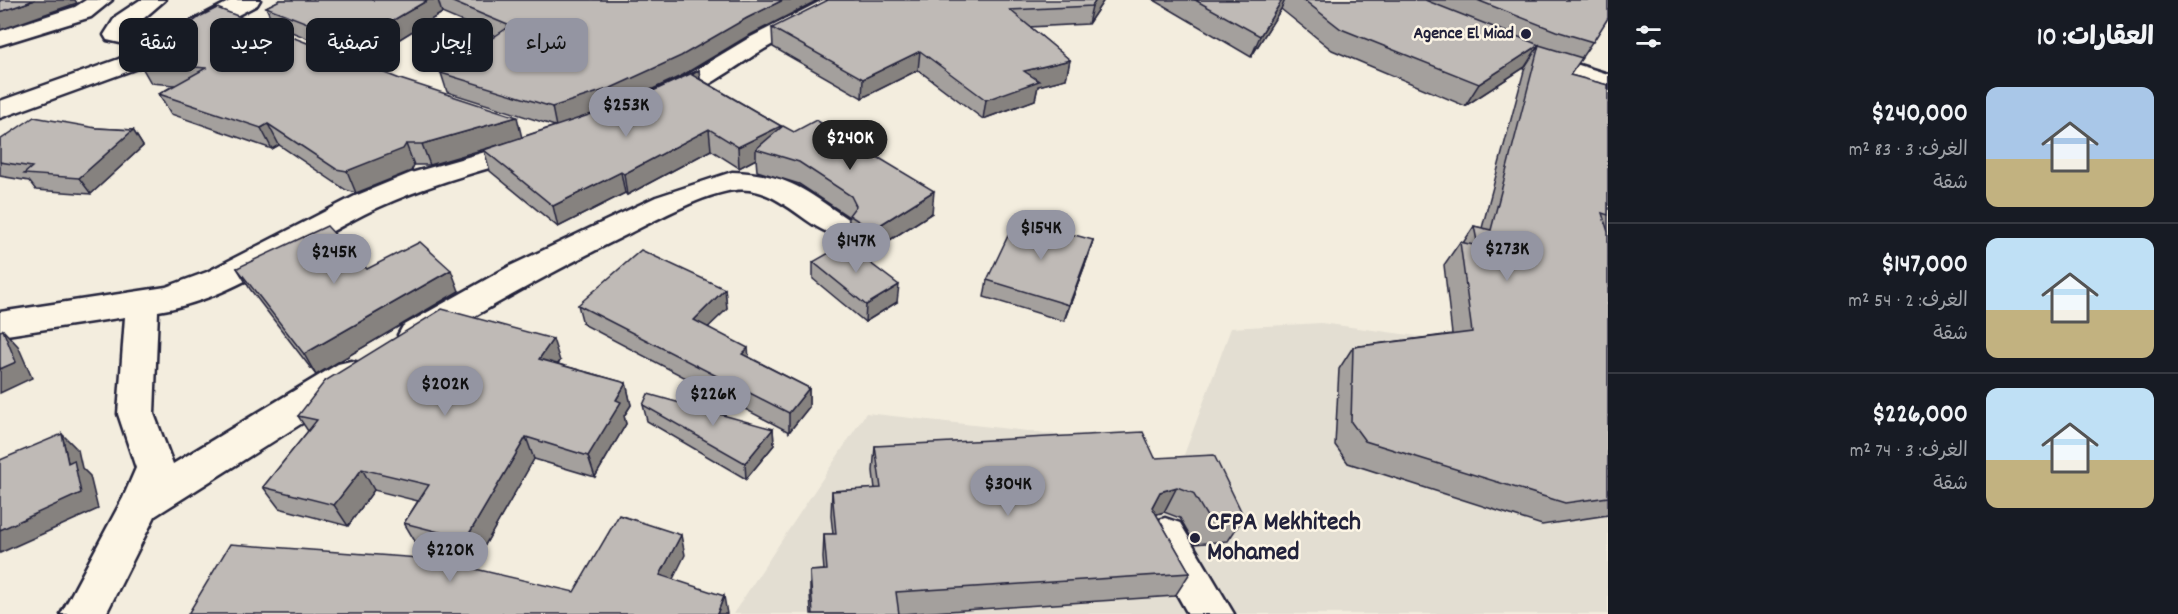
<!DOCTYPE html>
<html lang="ar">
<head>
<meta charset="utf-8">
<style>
  body { margin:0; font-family:Dekko,"Playpen Sans Arabic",sans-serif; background:#242831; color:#f1f3f6; direction:rtl; height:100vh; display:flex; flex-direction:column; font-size:22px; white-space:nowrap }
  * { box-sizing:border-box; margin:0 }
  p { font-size:20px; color:#9ea1a6 }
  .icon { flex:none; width:33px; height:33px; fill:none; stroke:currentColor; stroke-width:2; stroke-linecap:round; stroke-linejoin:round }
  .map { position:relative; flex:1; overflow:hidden; direction:ltr }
  .panel { display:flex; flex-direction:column; background:#171b24; width:570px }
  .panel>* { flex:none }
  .guide { position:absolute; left:18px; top:18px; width:570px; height:54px; direction:rtl; display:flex; gap:12px }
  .price { position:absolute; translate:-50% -51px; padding:0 14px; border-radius:21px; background:#9495a2; color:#111; font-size:20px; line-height:39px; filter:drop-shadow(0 2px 3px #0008) }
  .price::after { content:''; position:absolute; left:50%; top:36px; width:18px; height:14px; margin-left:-9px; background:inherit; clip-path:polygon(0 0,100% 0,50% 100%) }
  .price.on { background:#222; color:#fff }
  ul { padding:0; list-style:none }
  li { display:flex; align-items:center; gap:18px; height:150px; padding:0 24px }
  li+li { border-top:2px solid #363941 }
  li span { display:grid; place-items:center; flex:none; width:168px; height:120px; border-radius:12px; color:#555 }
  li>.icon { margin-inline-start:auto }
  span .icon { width:72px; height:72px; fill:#fffc; stroke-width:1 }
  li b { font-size:26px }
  h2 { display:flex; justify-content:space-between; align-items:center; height:72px; padding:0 24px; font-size:26px }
  .chip { padding:0 21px; border-radius:12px; background:#171b24; box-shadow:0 2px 4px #0004; font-size:21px; line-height:54px }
  .chip.on { background:#9495a2; color:#111 }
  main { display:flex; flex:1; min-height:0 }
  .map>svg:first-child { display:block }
  .built { fill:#e3ded2 }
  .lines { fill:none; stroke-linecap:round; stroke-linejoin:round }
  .minor-casing { stroke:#22223b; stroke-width:5 }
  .major-casing { stroke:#22223b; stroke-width:5 }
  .minor { fill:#fcf5e5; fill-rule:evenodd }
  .major { fill:#fcf5e5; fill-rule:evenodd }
  .wall { fill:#a4a09d; stroke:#22223b; stroke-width:1.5 }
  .shaded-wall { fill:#86827f; stroke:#22223b; stroke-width:1.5 }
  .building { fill:#bfbab6; stroke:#22223b; stroke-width:1.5 }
  .poi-dot { fill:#22223b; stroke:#fcf5e5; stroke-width:2 }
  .labels { text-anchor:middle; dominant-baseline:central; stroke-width:5; stroke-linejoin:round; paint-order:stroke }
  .far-poi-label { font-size:18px; font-weight:bold; fill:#22223b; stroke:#fcf5e5; text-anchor:end }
  .near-poi-label { font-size:26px; font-weight:bold; fill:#22223b; stroke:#fcf5e5; text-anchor:start }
</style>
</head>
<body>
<main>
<section class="panel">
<h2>العقارات: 10<svg class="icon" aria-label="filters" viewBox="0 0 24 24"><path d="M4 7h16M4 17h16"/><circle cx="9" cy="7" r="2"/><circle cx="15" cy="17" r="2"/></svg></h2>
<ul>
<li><span style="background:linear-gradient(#a9c7e8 60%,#c2b280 0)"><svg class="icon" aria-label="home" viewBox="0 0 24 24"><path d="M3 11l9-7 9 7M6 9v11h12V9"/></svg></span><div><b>$240,000</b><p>الغرف: 3 · 83 m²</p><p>شقة</p></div></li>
<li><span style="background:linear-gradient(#bfe0f5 60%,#c2b280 0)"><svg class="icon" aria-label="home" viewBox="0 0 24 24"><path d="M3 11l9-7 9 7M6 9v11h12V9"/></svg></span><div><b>$147,000</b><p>الغرف: 2 · 54 m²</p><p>شقة</p></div></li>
<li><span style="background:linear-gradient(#bfe0f5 60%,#c2b280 0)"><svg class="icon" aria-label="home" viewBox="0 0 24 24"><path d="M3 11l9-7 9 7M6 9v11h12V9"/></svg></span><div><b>$226,000</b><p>الغرف: 3 · 74 m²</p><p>شقة</p></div></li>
</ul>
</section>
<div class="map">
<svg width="1608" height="614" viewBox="0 0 1608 614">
  <rect width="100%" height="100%" fill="#f3edde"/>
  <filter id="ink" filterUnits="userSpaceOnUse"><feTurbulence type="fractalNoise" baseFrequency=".0167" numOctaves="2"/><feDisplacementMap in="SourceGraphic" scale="12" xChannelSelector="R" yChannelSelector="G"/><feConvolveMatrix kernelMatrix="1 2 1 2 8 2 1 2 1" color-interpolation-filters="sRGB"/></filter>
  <g filter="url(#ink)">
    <!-- built -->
    <path class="built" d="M1321,323L1608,362V614H733L866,413L1081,437L1181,463L1231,328Z"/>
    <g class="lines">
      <!-- minor casing -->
      <g class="minor-casing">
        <g id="minor">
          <path d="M86,0H112L91,17L0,45V31L75,7Z"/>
          <path d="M140,0H165L129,31L177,29L232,0H260L257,5L135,69L0,118V101L119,59L147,44L134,46L107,40L104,35L116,16Z"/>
          <path d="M823,0H851L848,5C820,19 792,33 766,48C739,63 682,110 651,102L647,97L651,92L684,77L749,38Z"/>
          <path d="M528,140L538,142L542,148L538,154C483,170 429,184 377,208C305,241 238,299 158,311L154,414L173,464L338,364L351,361L364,364L369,374L364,384L155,516L106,614H61L123,498L136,468L118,414L125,317L0,336V312L166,287L207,272L355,196L411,173Z"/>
          <path d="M732,172C789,174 804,190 849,220L853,227L849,234C813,243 784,184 735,190C705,193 658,219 630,233C561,267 494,304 427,344L415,347L403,344L398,335L403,326L510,266L656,197Z"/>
          <path d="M1165,518L1180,523L1234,614H1188L1144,536L1150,523Z"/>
        </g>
      </g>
      <!-- major casing -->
      <g class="major-casing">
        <path id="major" d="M1530,50L1608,74V89L1522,62L1518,57L1522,52Z"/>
      </g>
      <!-- minor -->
      <use href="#minor" class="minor"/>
      <!-- major -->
      <use href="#major" class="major"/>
    </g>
    <!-- wall -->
    <g class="wall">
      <path d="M280,0H818L748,36L683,75L616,106L631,101L699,70L700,79L781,126V127L932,213L871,252L848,237L849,217L799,184L757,171L756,159L739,168L711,150L627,195L625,193L558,227L490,171L484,150L510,141L430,165H414L411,171L356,193L346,190L279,145L272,149L171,114L159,94L174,85L151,83L139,62L201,16L522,137L555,126L447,92L441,73L496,36L442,13L364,61L274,25L266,7Z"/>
      <path d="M1104,0L1088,24L1030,27L1070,60L1066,79L1038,86L1035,100L983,119L918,70L862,98L773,47L772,28Z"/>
      <path d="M1154,0H1608V18L1570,75L1608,85V515L1542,525L1348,463L1335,445L1339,369L1353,347L1452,334L1444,265L1460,242L1463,243L1474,226L1482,228L1525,67L1465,106L1332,50L1281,9L1251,57Z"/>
      <path d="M96,128L133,130L143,146L91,194L36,190L29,181L0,176V140Z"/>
      <path d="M1093,240L1088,257L1064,321L984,297L987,280Z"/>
      <path d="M813,262L897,302L865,322L813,279Z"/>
      <path d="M237,268L367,269L459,291L316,375L250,289Z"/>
      <path d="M725,289L727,309L708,327L749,357L809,388V407L789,432L583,324L578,305Z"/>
      <path d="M560,361L558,364L626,383L631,405L624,416L626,424L595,477L534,459L477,559L416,543L404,523L418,501L374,490L348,526L279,508L263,487L308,431L298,416Z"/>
      <path d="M643,405L773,429L774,445L746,479L647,421Z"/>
      <path d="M875,446L1155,458L1244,517L1228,541L1195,544L1180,518L1164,512L1156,514L1190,573L1175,596L902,614H811L810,594V571L824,570L823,558L824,534H833L831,516L832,491L875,489L873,471Z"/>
    </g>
    <!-- shaded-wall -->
    <g class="shaded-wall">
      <path d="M35,0H75L77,3L0,30V12Z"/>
      <path d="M428,0H438L442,13L364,61L356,42Z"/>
      <path d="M783,0H818L748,36L683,75L614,107L556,127L552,107L747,18Z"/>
      <path d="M1096,0H1104L1088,24L1092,6Z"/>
      <path d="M1282,0H1285L1281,9L1251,57L1260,36Z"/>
      <path d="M1539,45L1525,67L1465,106L1479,84Z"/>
      <path d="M920,51L918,70L862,98L863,79Z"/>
      <path d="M1070,60L1066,79L1038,86L1035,100L983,119L986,100L1024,71Z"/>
      <path d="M699,70L701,90L692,75Z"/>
      <path d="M517,117L522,138L430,165L422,144Z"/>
      <path d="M268,124L279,145L272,149L261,128Z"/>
      <path d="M781,126V146L756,149V159L739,168L738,147Z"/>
      <path d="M709,129L711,150L627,195L624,174Z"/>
      <path d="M133,130L143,146L91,194L79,178Z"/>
      <path d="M406,144L414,165L411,171L356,193L347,171Z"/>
      <path d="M621,172L625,193L558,227L553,206Z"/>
      <path d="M934,191L932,213L871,252L872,230Z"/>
      <path d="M1093,240L1088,257L1064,321L1069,305Z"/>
      <path d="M451,270L459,291L316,375L304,354Z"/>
      <path d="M899,285L897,302L865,322L866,305Z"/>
      <path d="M725,289L727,309L696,339L694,320Z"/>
      <path d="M3,330L18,346L32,378L0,393V369Z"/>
      <path d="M553,339L560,361L545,381L539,359Z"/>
      <path d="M748,348L750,367L742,354Z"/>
      <path d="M626,383L631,405L624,416L626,424L595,477L588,456L616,400Z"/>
      <path d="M809,388V407L789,432V413Z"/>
      <path d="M773,429L774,445L746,479L745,463Z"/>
      <path d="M62,434L78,450L82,468L90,476L98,509L0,553V530L68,463Z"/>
      <path d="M526,437L534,459L477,559L466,539Z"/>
      <path d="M362,469L374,490L348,526L334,505Z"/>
      <path d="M1177,487L1164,512L1147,517L1160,492Z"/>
      <path d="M681,535L685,555L665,595L660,575Z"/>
      <path d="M724,596L727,614H717Z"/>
    </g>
    <!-- building -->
    <g class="building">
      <path d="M0,0H35L0,12Z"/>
      <path d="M280,0H428L356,42L266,7Z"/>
      <path d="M448,0H783L747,18L681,56L611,88L552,107L441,73L510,26Z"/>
      <path d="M828,0H1096L1092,6L1010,10L1070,60L1024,71L1039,81L986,100L920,51L863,79L772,28Z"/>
      <path d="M1195,0H1282L1260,36Z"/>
      <path d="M1304,0H1425L1539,45L1582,58L1570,75L1608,85V215L1602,213L1608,232V497L1565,503L1365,441L1351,422L1353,347L1472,332L1460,242L1478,246L1474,226L1491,230L1539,45L1479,84L1341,29Z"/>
      <path d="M1477,0H1608V18L1593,42L1556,31Z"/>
      <path d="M217,8L400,79L517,117L422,144H406L403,149L347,171L336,169L268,124L261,128L159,94L206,68L139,62L201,16Z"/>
      <path d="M699,70L692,75L781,126L738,147L709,129L624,174L621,172L553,206L484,150L631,101Z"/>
      <path d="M34,117L96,128L133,130L79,178L24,174L32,167L0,162V140Z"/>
      <path d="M816,120L934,191L872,230L849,215L856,206L851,196L799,162L756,149L783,126L794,132Z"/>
      <path d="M1016,219L1093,240L1069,305L987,280Z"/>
      <path d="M327,226L367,269L420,242L451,270L304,354L237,268Z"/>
      <path d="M845,244L899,285L866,305L813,262Z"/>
      <path d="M641,250L725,289L694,320L748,348L742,354L809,388L789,413L578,305Z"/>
      <path d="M442,309L553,339L539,359L626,383L616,400L621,402L588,456L526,437L466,539L404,523L429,485L362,469L334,505L263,487L317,420L298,416L325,381Z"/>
      <path d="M3,330L16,362L0,369V331Z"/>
      <path d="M648,394L773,429L745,463L643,405Z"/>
      <path d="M1143,432L1155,458L1214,455L1244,517L1209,520L1193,493L1177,487L1160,492L1152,507L1190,573L896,592L899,614H813L810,571L827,570L824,534H836L832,491L881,488L875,446Z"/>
      <path d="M62,434L68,463L74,460L81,493L0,530V460Z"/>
      <path d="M619,515L681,535L660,575L724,596L717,614H188L230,544L433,559L574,592Z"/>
    </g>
  </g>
  <!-- markers -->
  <g class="poi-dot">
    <circle cx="1526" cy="34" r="6"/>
    <circle cx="1195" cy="538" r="6"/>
  </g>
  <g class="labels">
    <!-- far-poi labels -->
    <g class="far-poi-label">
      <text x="1514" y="34">Agence El Miad</text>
    </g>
    <!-- near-poi labels -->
    <g class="near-poi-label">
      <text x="1207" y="523">CFPA Mekhitech<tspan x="1207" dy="30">Mohamed</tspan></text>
    </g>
  </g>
</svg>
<b class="price" style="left:626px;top:138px">$253K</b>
<b class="price on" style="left:850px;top:171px">$240K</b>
<b class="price" style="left:1041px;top:261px">$154K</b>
<b class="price" style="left:856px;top:274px">$147K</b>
<b class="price" style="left:1507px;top:282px">$273K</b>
<b class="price" style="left:334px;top:285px">$245K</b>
<b class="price" style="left:445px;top:417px">$202K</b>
<b class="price" style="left:713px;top:427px">$226K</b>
<b class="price" style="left:1008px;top:517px">$304K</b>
<b class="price" style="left:450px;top:583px">$220K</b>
<div class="guide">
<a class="chip on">شراء</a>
<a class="chip">إيجار</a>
<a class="chip">تصفية</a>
<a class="chip">جديد</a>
<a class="chip">شقة</a>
</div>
</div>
</main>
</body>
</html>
